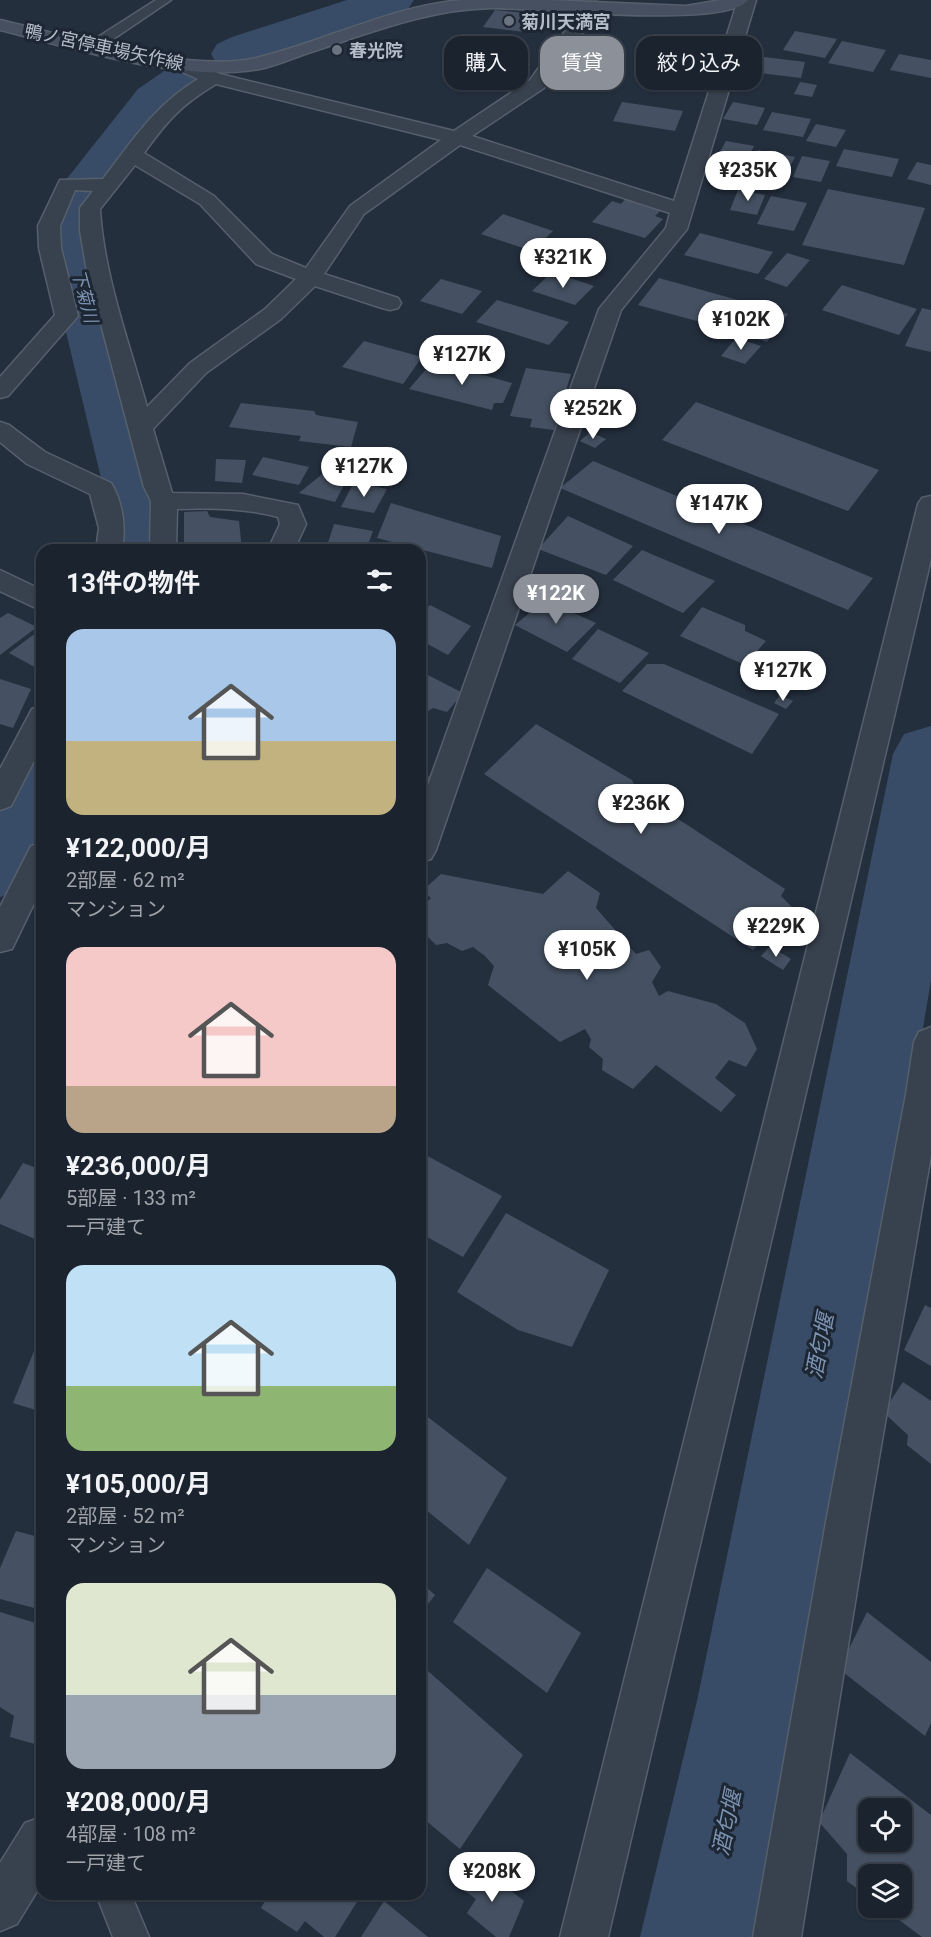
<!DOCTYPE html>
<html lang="ja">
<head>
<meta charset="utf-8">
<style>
  body { margin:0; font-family:Roboto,"Noto Sans JP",sans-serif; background:#242b36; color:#f1f3f6; height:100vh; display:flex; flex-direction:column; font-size:22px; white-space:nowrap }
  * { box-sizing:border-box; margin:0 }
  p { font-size:20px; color:#a0a4aa }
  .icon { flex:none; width:33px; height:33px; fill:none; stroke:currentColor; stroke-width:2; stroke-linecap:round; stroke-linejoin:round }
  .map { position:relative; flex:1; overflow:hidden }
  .side { position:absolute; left:36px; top:544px; width:390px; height:1356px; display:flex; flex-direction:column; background:#1b232e; border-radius:18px; box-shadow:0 2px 4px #0004,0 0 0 2px #39404a }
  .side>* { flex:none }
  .guide { position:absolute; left:444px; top:36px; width:396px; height:54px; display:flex; gap:12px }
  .buttons { position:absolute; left:858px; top:1798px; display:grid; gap:12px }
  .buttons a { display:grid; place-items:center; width:54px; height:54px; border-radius:12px; background:#1b232e; box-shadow:0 2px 4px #0004,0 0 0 2px #39404a; font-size:30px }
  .price { position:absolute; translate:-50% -51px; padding:0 14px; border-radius:21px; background:#fff; color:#222; font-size:20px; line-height:39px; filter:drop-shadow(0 2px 3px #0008) }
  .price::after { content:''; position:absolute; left:50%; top:36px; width:18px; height:14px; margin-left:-9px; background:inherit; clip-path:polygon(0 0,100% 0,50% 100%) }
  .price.current { background:#8c9099; color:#fff }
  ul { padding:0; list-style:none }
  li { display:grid; align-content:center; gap:12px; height:318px; padding:0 30px }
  li span { display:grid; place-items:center; height:186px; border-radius:18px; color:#555 }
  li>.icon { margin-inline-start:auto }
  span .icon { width:108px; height:108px; fill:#fffc; stroke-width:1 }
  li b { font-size:26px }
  h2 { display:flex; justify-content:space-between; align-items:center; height:72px; padding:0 30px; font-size:26px }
  .chip { padding:0 21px; border-radius:18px; background:#1b232e; box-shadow:0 2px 4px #0004,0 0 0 2px #39404a; font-size:21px; line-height:54px }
  .chip.current { background:#8c9099; color:#fff }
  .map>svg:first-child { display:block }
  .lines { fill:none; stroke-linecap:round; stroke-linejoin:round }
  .river { fill:#394c67; fill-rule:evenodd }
  .building { fill:#455162; fill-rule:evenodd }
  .lane-casing { stroke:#565f6c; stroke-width:3 }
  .street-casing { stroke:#565f6c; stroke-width:3 }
  .secondary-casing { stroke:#565f6c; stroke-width:3 }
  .lane { fill:#38414e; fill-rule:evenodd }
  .street { fill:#38414e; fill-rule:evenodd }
  .secondary { fill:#465061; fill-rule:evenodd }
  .worship-dot { fill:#6b7280; stroke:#1d2633; stroke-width:2 }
  .labels { text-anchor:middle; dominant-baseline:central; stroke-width:6; stroke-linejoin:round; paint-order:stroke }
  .far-poi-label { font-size:18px; font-weight:bold; fill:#b4bcc9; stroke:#1d2633; text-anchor:start }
  .far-street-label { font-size:18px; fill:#b4bcc9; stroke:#1d2633 }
  .far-water-label { font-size:18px; font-style:italic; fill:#7c92b1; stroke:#1d2633 }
  .water-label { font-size:22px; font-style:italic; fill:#7c92b1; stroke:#1d2633 }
</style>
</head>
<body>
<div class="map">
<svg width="931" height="1937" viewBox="0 0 931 1937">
  <rect width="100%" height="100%" fill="#242f3e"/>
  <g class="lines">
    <!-- river -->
    <g class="river">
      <path d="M347,0H414L408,9L264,57C247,66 236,69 217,64L211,54L217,44L232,37Z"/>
      <path d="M184,65L201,69L208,79L201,89L172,109L102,201L96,232L173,503L172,550H105L107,503L42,232L50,200L138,89L167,69Z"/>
      <path d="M931,726V980L811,1701L764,1937H640L697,1701L893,754L904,734Z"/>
      <path d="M42,753V861L28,887L0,897V789L15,761Z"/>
    </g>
  </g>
  <!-- building -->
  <g class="building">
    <path d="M495,10L516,12L534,14L524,32L483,27Z"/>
    <path d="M795,31L837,39L825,58L783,50Z"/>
    <path d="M842,41L886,50L873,72L828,63Z"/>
    <path d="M899,54L931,60V78L890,70Z"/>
    <path d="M748,55L805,62L801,78L743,71Z"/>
    <path d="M800,82L817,85L812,97L794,94Z"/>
    <path d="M622,102L683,111L675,131L613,121Z"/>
    <path d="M733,102L765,108L757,125L723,119Z"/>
    <path d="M772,112L811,119L803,137L763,130Z"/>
    <path d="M816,124L846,130L836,147L806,141Z"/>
    <path d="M726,141L754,146L744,165L716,159Z"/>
    <path d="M844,149L899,159L892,177L836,166Z"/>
    <path d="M758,150L795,157L787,172L750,165Z"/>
    <path d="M802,156L830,161L821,182L793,177Z"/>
    <path d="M917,162L931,165V185L907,179Z"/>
    <path d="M828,189L925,208L904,265L802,245Z"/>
    <path d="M738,190L765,195L757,215L730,210Z"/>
    <path d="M771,196L807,203L794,231L757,224Z"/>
    <path d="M626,198L662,209L655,216L663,219L645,238L592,222L612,201L621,204Z"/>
    <path d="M503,214L553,231L532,251L481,234Z"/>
    <path d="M700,233L773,252L758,274L684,255Z"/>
    <path d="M787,253L810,260L787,287L764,279Z"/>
    <path d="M552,272L594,286L575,305L532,291Z"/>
    <path d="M659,278L745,302L726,329L638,305Z"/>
    <path d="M441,279L482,291L462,314L420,301Z"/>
    <path d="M842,285L917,309L899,335L822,310Z"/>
    <path d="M497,300L569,322L549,345L476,322Z"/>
    <path d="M752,303L788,314L767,342L731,331Z"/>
    <path d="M922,308L931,310V352L905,346Z"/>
    <path d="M736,338L761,346L745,364L721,356Z"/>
    <path d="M364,341L422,357L403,384L342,367Z"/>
    <path d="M433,361L512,383L503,403H494L492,410L409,389Z"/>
    <path d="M526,368L571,374L554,430L530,427L532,419L510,416Z"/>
    <path d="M696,402L879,470L848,511L662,440Z"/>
    <path d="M241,403L314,411L316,415L358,422L351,447L299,441L301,436L229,427Z"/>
    <path d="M590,432L606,439L595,448L580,441Z"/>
    <path d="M263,457L309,467L299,485L252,475Z"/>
    <path d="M216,459L246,460L242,483L215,481Z"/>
    <path d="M593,461L873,578L848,610L560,488Z"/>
    <path d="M326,471L349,476L335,502L299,493Z"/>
    <path d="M354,482L387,489L374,513L341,507Z"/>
    <path d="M391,503L501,536L492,568L377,538Z"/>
    <path d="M207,511L210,517L239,521L242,550H208L207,544L184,543V512Z"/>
    <path d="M568,516L633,546L606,575L538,549Z"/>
    <path d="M334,524L373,531L366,550L326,549Z"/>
    <path d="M642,550L715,581L683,613L613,580Z"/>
    <path d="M545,600L596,623L567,652L515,625Z"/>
    <path d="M430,605L471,626L448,655L420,640V614Z"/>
    <path d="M702,607L745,625V631L766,641L745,665L680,636Z"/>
    <path d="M8,613L37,627L0,655V618Z"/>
    <path d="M598,629L649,653L620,683L572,659Z"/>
    <path d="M33,635L42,636V671L9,653Z"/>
    <path d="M647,664H664L779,714L752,754L622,691Z"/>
    <path d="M420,671L463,693L447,712L433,708L420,716Z"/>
    <path d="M0,679L31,689L13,728L0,724Z"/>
    <path d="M780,695L793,701L786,709L774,703Z"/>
    <path d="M536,724L632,780L637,792L785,889L781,896L792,907L753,950L484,774Z"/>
    <path d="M420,771L431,778L420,789Z"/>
    <path d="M568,871L600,893L596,908L636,954L649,950L661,967L652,982L659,996L668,991L716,1004L745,1023L757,1049L746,1067L729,1060L715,1078L736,1095L721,1112L656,1065L633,1089L602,1070L603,1059L589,1047L591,1039L585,1029L560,1042L488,985L494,966L485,956L473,947L462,951L447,943L436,945L420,929V908L431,898L422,891L441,874L543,894Z"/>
    <path d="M770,946L791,959L783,970L761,956Z"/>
    <path d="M420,1152L502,1196L463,1257L420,1233Z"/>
    <path d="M23,1163L42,1170V1242L0,1224V1200Z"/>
    <path d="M506,1213L609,1270L572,1347L518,1330L457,1292Z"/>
    <path d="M925,1305L931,1308V1366L904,1350Z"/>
    <path d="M34,1351L42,1353V1412L13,1403Z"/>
    <path d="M903,1382L931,1401V1464L907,1445L908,1435L883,1412Z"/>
    <path d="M420,1411L507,1478L469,1545L420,1505Z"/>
    <path d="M16,1531L42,1538V1610L0,1599V1568Z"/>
    <path d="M487,1568L581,1633L547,1693L453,1622Z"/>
    <path d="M420,1582L435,1595L420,1614Z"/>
    <path d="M0,1612L42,1625V1746L10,1737L14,1716L0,1707Z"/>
    <path d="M867,1612L931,1662V1723L925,1736L839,1669Z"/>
    <path d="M420,1664L523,1755L460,1849L424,1819L427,1808L420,1800Z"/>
    <path d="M850,1753L931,1815V1937H922L883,1908H902V1875H868V1897L847,1881V1854L819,1822ZM868,1809H902V1842H868Z"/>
    <path d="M475,1862L524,1901L509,1937H496L467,1913L476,1899L462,1889Z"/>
    <path d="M269,1894H362L335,1937H324L305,1921L297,1932L261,1908Z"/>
    <path d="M384,1901L428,1937H361Z"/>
  </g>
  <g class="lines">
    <!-- lane casing -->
    <g class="lane-casing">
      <g id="lane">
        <path d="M156,0H171L97,50H87L85,47L87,44Z"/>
        <path d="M96,1894H131L149,1937H113Z"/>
      </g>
    </g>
    <!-- street casing -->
    <g class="street-casing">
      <g id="street">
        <path d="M738,0H756L687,229L621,310L436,850L431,859L420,862V807L599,309L666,228L670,213L460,145L364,214L324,274L398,298L401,303L398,308L390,310L382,308L315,286L281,319L206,373L153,429L172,493L243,494L298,505L306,524L294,550H268L280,524L278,517C245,508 210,508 177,509L176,550H150L151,501L144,487L87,271L80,231V208L93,191L75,190L60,226L61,248L78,316L8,396L0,398V377L55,315L39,248L38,226L60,180L103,179C132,141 157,103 198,79L178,70L176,66L178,62H192L220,74L454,131L530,80L586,2H598L601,6L544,88L472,136L674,201ZM216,84L441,140L350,206L306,268L272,254L214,196L144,153C167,121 181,105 216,84ZM135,165L200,204L256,264L296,279L265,309L190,363L147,407C129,342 104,276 100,209Z"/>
        <path d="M0,422L9,425L45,452L111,483C123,502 126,529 122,550H96L99,528L90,494L27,464L0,442Z"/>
        <path d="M931,496V559L608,1937H560L918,504L922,498Z"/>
        <path d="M0,570L42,590V611L0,591Z"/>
        <path d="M42,706V745L11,806L0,810V769L32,709Z"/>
        <path d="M42,843V887L12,949L0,952V907L31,846Z"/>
        <path d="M931,1027V1155L868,1522L801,1937H753L826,1522L906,1094L914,1042L919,1032Z"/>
        <path d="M42,1817V1883L17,1924L0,1931V1863L25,1823Z"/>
      </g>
    </g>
    <!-- secondary casing -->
    <g class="secondary-casing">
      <path id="secondary" d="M462,0H547L686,6L721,0H748C728,29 533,8 492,8C429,9 370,33 311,52C296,57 280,64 264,68C188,85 76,49 0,30V20C70,36 192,75 260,57C328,40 392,6 462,0Z"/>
    </g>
    <!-- lane -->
    <use href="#lane" class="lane"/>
    <!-- street -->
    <use href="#street" class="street"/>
    <!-- secondary -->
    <use href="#secondary" class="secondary"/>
  </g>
  <!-- markers -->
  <g class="worship-dot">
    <circle cx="509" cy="21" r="6"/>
    <circle cx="337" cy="50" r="6"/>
  </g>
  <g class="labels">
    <!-- far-poi labels -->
    <g class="far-poi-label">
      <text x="521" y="21">菊川天満宮</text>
      <text x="349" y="50">春光院</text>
    </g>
    <!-- far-street labels -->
    <g class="far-street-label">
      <text transform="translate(104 47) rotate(12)">鴨ノ宮停車場矢作線</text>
    </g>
    <!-- far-water labels -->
    <g class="far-water-label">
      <text transform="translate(85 296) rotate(75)">下菊川</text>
    </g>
    <!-- water labels -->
    <g class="water-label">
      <text transform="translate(820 1346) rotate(-79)">酒匂堰</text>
      <text transform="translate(727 1823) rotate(-78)">酒匂堰</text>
    </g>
  </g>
</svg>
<div class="buttons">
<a><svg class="icon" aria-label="locate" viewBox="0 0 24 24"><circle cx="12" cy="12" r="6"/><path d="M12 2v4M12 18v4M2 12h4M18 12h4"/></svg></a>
<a><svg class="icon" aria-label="layers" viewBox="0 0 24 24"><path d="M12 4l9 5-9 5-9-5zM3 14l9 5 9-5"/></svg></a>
</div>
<b class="price" style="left:748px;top:202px">¥235K</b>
<b class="price" style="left:563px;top:289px">¥321K</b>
<b class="price" style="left:741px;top:351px">¥102K</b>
<b class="price" style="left:462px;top:386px">¥127K</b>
<b class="price" style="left:593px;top:440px">¥252K</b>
<b class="price" style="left:364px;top:498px">¥127K</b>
<b class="price" style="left:719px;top:535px">¥147K</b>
<b class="price current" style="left:556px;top:625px">¥122K</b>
<b class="price" style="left:783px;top:702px">¥127K</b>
<b class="price" style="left:641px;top:835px">¥236K</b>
<b class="price" style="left:776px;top:958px">¥229K</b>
<b class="price" style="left:587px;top:981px">¥105K</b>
<b class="price" style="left:492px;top:1903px">¥208K</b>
<div class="guide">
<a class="chip">購入</a>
<a class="chip current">賃貸</a>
<a class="chip">絞り込み</a>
</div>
<section class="side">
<h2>13件の物件<svg class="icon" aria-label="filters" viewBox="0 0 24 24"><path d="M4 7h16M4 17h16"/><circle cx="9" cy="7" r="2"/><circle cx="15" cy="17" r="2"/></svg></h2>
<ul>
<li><span style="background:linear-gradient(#a9c7e8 60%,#c2b280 0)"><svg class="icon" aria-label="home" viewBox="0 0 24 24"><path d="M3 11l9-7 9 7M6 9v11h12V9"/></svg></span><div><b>¥122,000/月</b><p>2部屋 · 62 m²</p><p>マンション</p></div></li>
<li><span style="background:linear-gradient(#f6c9c9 75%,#b9a48a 0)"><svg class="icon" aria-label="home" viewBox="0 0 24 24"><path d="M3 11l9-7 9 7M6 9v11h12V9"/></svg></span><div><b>¥236,000/月</b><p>5部屋 · 133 m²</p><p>一戸建て</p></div></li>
<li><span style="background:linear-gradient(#bfe0f5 65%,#8fb573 0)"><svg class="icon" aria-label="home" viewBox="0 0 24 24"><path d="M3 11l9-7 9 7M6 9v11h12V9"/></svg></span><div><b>¥105,000/月</b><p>2部屋 · 52 m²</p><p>マンション</p></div></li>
<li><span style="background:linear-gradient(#dfe7d0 60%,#9aa5b1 0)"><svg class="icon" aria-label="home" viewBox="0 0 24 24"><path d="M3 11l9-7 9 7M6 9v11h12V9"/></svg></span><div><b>¥208,000/月</b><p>4部屋 · 108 m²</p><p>一戸建て</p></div></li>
</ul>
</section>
</div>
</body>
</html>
